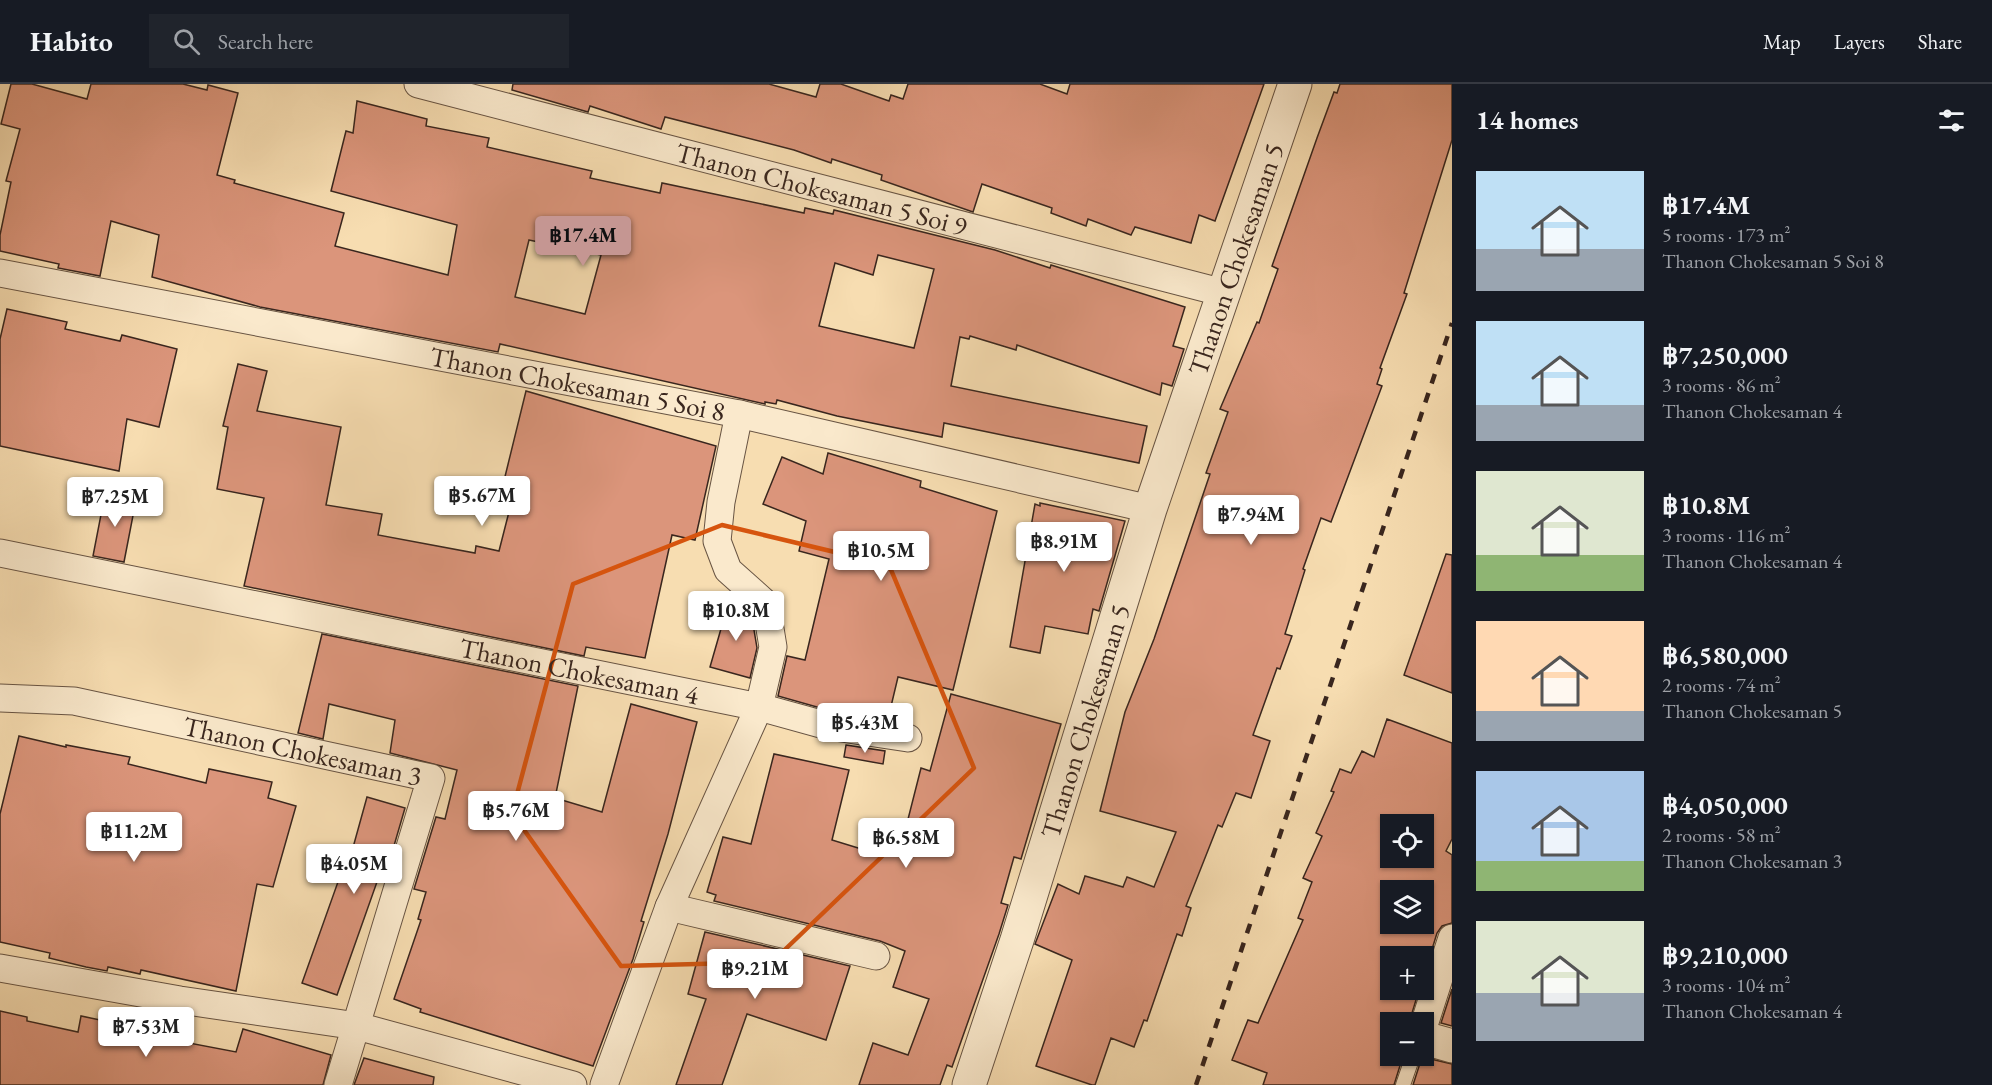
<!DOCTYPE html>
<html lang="en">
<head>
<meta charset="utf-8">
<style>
  body { margin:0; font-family:"EB Garamond",serif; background:#20242c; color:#f1f3f6; height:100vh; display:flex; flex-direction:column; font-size:22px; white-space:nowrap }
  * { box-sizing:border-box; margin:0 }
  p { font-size:20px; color:#9ea1a6 }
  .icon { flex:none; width:33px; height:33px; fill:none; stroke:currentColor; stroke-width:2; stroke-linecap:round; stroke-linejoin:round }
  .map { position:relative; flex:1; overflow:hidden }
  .sheet { display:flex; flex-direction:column; background:#171b24; width:540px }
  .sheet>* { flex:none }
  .buttons { position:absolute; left:1380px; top:730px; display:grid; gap:12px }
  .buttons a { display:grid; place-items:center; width:54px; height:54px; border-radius:0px; background:#171b24; box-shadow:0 2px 4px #0004; font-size:30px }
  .price { position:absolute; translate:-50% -51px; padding:0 14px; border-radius:6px; background:#fff; color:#222; font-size:20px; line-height:39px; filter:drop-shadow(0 2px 3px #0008) }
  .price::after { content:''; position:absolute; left:50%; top:36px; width:18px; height:14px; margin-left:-9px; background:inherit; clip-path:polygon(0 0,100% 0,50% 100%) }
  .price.selected { background:#c59692; color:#111 }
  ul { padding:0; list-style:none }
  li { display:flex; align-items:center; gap:18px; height:150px; padding:0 24px }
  li span { display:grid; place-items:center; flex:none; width:168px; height:120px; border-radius:0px; color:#555 }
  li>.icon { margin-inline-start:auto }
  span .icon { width:72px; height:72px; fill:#fffc; stroke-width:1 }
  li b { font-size:26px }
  h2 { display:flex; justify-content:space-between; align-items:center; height:72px; padding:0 24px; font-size:26px }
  header { display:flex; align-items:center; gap:36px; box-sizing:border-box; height:84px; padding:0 30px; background:#171b24; border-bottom:2px solid #363941 }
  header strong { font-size:28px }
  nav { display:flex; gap:33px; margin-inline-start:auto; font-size:21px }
  .search { width:420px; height:54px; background:#20242c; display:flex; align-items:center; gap:15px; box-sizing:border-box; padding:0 21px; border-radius:0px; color:#9ea1a6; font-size:22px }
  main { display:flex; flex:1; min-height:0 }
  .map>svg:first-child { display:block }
  .building { fill:#db957b; stroke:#39261e; stroke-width:1.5; fill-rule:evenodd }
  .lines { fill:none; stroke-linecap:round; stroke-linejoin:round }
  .service-casing { stroke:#685443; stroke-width:16 }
  .minor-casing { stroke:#685443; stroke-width:29 }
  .tertiary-casing { stroke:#685443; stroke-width:35 }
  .service { stroke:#fae9cc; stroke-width:14 }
  .minor { stroke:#fae9cc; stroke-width:27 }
  .tertiary { stroke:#fae9cc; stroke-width:33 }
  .rail { stroke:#39261e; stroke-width:4.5; stroke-dasharray:10 10; stroke-linecap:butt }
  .marked { fill:none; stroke:#d6540e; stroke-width:4.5; stroke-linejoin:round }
  .labels { text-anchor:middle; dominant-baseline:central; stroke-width:4.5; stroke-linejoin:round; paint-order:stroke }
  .street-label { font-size:27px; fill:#39261e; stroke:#fae9cc }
</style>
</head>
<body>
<header>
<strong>Habito</strong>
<div class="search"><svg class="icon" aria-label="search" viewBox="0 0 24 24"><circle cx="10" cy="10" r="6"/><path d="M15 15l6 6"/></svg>Search here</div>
<nav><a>Map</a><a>Layers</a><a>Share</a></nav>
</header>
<main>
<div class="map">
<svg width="1452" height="1001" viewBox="0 0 1452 1001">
  <rect width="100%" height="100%" fill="#f7ddb1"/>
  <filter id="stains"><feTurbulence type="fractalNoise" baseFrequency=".00333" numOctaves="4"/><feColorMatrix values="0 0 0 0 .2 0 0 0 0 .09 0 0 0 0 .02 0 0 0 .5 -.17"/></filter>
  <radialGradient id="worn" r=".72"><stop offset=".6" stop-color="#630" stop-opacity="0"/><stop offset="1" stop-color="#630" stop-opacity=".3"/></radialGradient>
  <!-- building -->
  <g class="building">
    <path d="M11,0H32L87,15L91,0H183L207,6L208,1L238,9L217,91L235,96L234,99L344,129L335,162L448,191L457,141L331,107L346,47L353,49L357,17L427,35L426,42L489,54L487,63L592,87L590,94L660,109L662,99L804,129L805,124L833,130L834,126L995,166L1050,184L1051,181L1185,223L1173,262L1184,265L1172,302L1162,299L1160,311L1017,261L1016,266L970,252L969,255L960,253L951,302L1147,342L1139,379L944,339L942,353L837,332L777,316L776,320L765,318V320L500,260L498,268L260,223L152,193L159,151L111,137L100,192L58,184L59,180L0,167V151L11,98L6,97L20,45L1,40ZM529,156L601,171L585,230L515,213ZM878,171L934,185L914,264L819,242L835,179L873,191Z"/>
    <path d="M513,0H769L816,13L820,0H841L889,17L891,11L903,15L908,0H1040L1067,10L1070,0H1264L1215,137L1199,131L1191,159L1135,143L1131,151L1088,135L1086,142L1051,129L1052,124L982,100L973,128L881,96L882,91L832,75L831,79L794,66L665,33L661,45L590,22L588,28L512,6Z"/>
    <path d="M1340,0H1452V56L1404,209L1407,210L1380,284L1382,285L1377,300L1382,302L1331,438L1321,434L1303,485L1305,486L1285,550L1292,552L1280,585L1277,584L1253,651L1270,657L1251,714L1236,709L1222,743L1218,741L1186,822L1191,824L1182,852L1177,850L1147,937L1144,936L1134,963L1111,954L1095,1001H1092L1036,982L1072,876L1035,860L1058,800L1079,810L1085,792L1123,803L1127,793L1154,803L1176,748L1100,727L1125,628L1154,555L1210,390L1206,389L1228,328L1220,325L1257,238L1259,239L1278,185L1272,182L1317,54L1334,8L1337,9Z"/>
    <path d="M7,225L67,238L65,245L120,257L122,251L177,265L159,343L127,335L119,387L0,362V255Z"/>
    <path d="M238,280L267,287L257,327L341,343L326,421L382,430L378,451L475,469L476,462L499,467L512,416L500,413L526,307L716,362L695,456L672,451L645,574L586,563L584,572L244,502L264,414L217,405L228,343L223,342Z"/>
    <path d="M828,369L921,397L920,403L997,427L953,606L898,593L888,635L831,627L778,612L787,572L805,576L829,475L799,467L806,437L763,420L782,373L823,390Z"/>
    <path d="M105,410L136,416L124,478L93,472Z"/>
    <path d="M1040,419L1125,437L1099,527L1093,525L1088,550L1045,542L1040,569L1010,563L1035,420L1040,422Z"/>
    <path d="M1446,470L1452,471V609L1404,591Z"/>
    <path d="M729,517L744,521L751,528L757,564L750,594L710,583Z"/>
    <path d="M322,550L578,602L555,714L602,728L631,620L697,638L668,750L641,837L644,838L633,875L593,982L420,928L421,925L394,915L421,836L418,835L426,808L414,805L436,733L445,735L457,686L390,669L395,636L329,620L323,655L298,649Z"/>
    <path d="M951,610L1061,640L1021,775L1014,773L1001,819L1008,821L999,850L952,983L947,981L940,1001H859L873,959L908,971L929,915L893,903L905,867L880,857L714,817L716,811L707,808L723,753L751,760L774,670L849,686L832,756L881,771L888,746L904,751L921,684L930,687Z"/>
    <path d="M1387,635L1452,659V755L1446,767L1452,771V839L1442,842L1437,849L1424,891V873H1390V906H1419L1409,939H1390V972H1403L1394,1001H1263L1267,989L1232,976L1248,936L1258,939L1303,836L1298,834L1312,798L1303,794L1322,752L1316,749L1334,708L1331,707L1340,685L1351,689L1362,667L1374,673ZM1390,741H1424V774H1390ZM1390,807H1424V840H1390Z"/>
    <path d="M19,652L66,663V661L130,673L128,680L206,699L209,685L272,698L268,714L296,722L273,803L257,800L236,907L141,886L140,890L108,883L107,887L86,883L49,874L50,869L0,858V730Z"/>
    <path d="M846,661L885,667L883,680L844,673Z"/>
    <path d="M367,713L405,724L384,796L378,795L337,911L302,899L339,795L344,796Z"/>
    <path d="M705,848L850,882L826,956L747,930L722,1001H676L706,915L688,910Z"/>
    <path d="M1452,905V942L1441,939Z"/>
    <path d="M0,927L27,933V937L78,948L81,932L153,947L152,952L236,968L243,945L331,971L323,1001H0Z"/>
    <path d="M1422,973L1452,980V1001H1413Z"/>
    <path d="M364,974L434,993L433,1001H354Z"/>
  </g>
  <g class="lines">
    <!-- service casing -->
    <g class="service-casing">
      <path id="service" d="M1403,1001L1413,972"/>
    </g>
    <!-- minor casing -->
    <g class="minor-casing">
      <g id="minor">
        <path id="s1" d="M418,0L1224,209"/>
        <path id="s2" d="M0,189L739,330L1150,425"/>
        <path d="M739,330L721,418L717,457L728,486L766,520L773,563L759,623L828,642L908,654"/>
        <path id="s3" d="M0,469L759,623L669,823L604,1001"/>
        <path id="s4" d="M0,614L74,617L431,694L338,1001"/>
        <path d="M669,823L876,872"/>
        <path d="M0,884L180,916L357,942L573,1001"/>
        <path d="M1424,941L1452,854"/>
      </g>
    </g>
    <!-- tertiary casing -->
    <g class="tertiary-casing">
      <g id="tertiary">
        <path d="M1424,954L1452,962"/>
        <path id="s5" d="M969,1001L1017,856L1150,425L1295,0"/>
      </g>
    </g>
    <!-- service -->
    <use href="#service" class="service"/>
    <!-- minor -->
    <use href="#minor" class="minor"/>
    <!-- tertiary -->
    <use href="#tertiary" class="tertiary"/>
    <!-- rail -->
    <path class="rail" d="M1196,1001L1452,239"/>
  </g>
  <!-- marked area -->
  <path class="marked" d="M722,441L889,481L974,684L772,878L621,882L512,729L573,500Z"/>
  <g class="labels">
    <!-- street labels -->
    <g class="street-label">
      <text stroke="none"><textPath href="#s1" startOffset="417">Thanon Chokesaman 5 Soi 9</textPath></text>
      <text stroke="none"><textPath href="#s5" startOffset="868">Thanon Chokesaman 5</textPath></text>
      <text stroke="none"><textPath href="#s2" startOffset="588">Thanon Chokesaman 5 Soi 8</textPath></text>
      <text stroke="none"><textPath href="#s3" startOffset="591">Thanon Chokesaman 4</textPath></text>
      <text stroke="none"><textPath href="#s5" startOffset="382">Thanon Chokesaman 5</textPath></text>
      <text stroke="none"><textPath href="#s4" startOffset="308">Thanon Chokesaman 3</textPath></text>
    </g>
  </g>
  <rect width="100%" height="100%" filter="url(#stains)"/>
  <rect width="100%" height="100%" fill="url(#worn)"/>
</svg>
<div class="buttons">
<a><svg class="icon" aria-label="locate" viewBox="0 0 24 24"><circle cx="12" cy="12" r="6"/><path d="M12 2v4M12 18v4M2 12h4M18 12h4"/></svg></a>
<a><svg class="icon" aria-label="layers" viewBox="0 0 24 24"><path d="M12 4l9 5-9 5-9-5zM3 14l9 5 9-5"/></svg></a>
<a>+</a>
<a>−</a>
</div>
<b class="price selected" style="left:583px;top:183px">฿17.4M</b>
<b class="price" style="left:482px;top:443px">฿5.67M</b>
<b class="price" style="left:115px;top:444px">฿7.25M</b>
<b class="price" style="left:1251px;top:462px">฿7.94M</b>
<b class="price" style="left:1064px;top:489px">฿8.91M</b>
<b class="price" style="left:881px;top:498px">฿10.5M</b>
<b class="price" style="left:736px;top:558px">฿10.8M</b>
<b class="price" style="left:865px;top:670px">฿5.43M</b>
<b class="price" style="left:516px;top:758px">฿5.76M</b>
<b class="price" style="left:134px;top:779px">฿11.2M</b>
<b class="price" style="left:906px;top:785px">฿6.58M</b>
<b class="price" style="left:354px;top:811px">฿4.05M</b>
<b class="price" style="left:755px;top:916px">฿9.21M</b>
<b class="price" style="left:146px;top:974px">฿7.53M</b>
</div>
<section class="sheet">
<h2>14 homes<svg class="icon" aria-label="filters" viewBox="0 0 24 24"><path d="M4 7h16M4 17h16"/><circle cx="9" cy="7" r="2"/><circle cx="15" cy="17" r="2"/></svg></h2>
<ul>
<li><span style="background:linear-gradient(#bfe0f5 65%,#9aa5b1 0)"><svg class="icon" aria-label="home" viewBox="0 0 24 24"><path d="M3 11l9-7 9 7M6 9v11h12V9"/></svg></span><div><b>฿17.4M</b><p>5 rooms · 173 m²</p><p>Thanon Chokesaman 5 Soi 8</p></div></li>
<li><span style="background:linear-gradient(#bfe0f5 70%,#9aa5b1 0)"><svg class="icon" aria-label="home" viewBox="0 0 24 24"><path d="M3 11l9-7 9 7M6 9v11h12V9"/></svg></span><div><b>฿7,250,000</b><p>3 rooms · 86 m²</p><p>Thanon Chokesaman 4</p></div></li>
<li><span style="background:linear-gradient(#dfe7d0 70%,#8fb573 0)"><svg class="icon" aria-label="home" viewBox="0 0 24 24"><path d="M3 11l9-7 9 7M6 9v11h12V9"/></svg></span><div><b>฿10.8M</b><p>3 rooms · 116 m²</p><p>Thanon Chokesaman 4</p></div></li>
<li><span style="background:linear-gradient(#ffd9b3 75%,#9aa5b1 0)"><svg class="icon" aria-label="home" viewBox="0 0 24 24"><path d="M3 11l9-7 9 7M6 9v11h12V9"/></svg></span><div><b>฿6,580,000</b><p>2 rooms · 74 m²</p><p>Thanon Chokesaman 5</p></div></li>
<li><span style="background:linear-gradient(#a9c7e8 75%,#8fb573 0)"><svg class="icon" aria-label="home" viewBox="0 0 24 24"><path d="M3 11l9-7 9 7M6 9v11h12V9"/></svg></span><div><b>฿4,050,000</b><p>2 rooms · 58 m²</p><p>Thanon Chokesaman 3</p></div></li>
<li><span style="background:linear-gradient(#dfe7d0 60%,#9aa5b1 0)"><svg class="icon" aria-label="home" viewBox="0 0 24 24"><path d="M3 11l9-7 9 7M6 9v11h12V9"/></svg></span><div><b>฿9,210,000</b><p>3 rooms · 104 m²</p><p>Thanon Chokesaman 4</p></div></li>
</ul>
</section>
</main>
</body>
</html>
